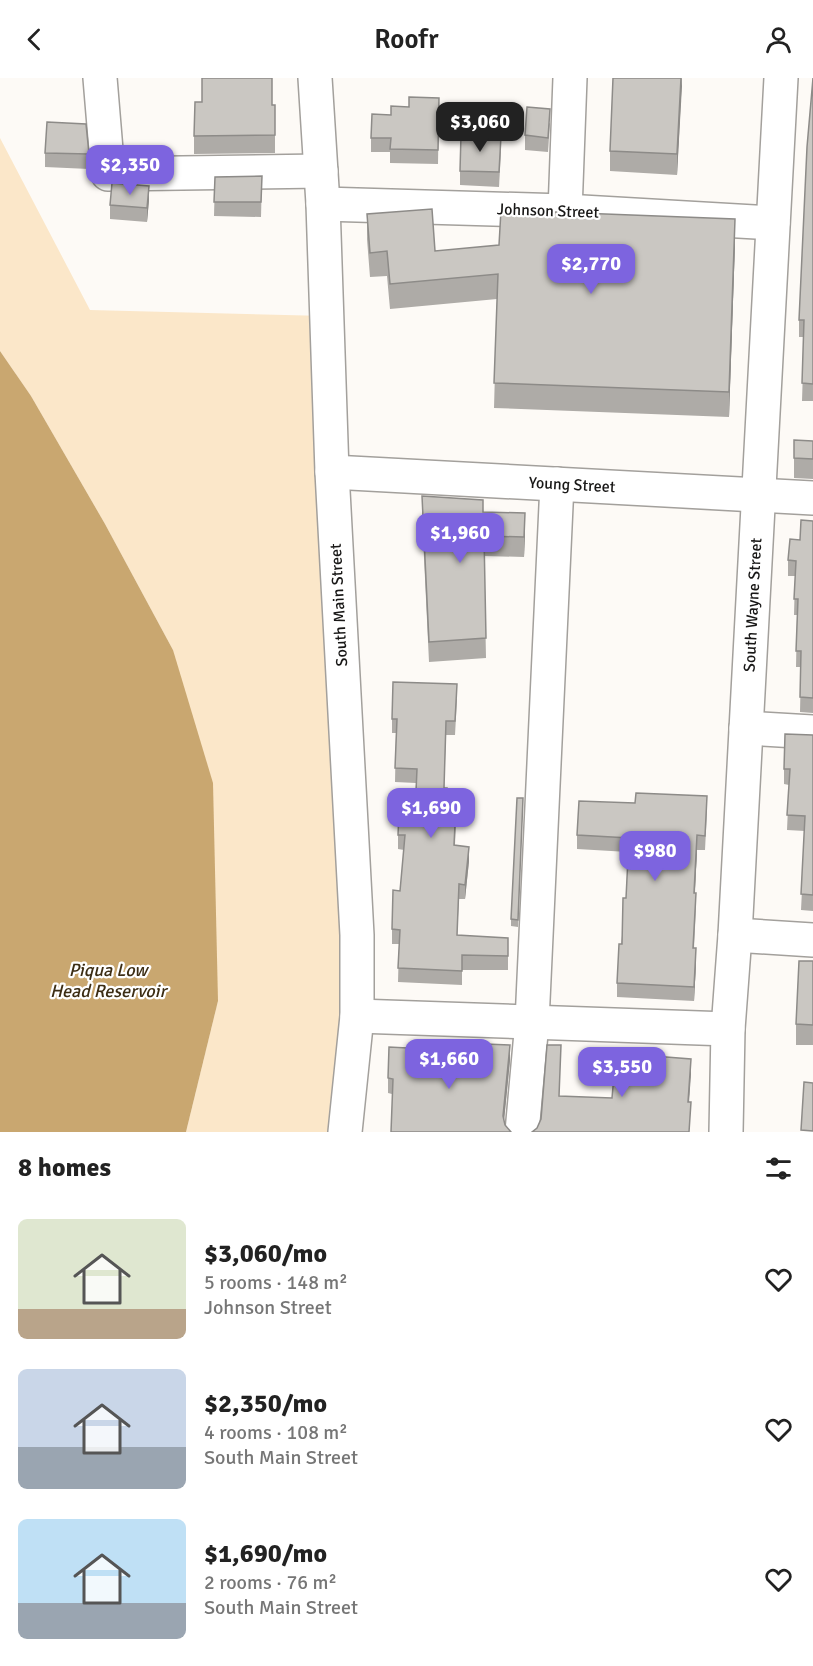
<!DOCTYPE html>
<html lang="en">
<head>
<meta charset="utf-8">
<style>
  body { margin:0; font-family:Signika,sans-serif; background:#f6f6f6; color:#222; height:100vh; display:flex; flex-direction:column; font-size:22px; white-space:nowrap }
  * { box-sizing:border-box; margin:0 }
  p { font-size:20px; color:#767676 }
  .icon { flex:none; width:33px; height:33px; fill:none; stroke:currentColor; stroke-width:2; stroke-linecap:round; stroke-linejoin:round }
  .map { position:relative; height:1054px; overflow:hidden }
  .details { display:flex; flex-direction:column; background:#fff; flex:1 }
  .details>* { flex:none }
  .price { position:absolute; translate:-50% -51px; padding:0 14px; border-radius:12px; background:#7d64df; color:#fff; font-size:20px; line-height:39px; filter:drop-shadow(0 2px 3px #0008) }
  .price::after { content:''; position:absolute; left:50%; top:36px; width:18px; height:14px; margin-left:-9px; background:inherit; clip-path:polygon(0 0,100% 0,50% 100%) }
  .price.current { background:#222; color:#fff }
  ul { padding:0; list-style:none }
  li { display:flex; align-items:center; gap:18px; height:150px; padding:0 18px }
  li span { display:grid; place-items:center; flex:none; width:168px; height:120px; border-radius:9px; color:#555 }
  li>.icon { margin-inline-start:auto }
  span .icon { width:72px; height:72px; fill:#fffc; stroke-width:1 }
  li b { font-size:26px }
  h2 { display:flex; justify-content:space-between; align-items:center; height:72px; padding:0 18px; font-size:26px }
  header { display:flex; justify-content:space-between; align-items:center; height:78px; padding:0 18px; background:#fff; font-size:27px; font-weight:600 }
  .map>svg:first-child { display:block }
  .green { fill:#fbe7c9 }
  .water { fill:#c9a770 }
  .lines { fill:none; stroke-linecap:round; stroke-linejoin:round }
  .minor-casing { stroke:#a3a09c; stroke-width:36 }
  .major-casing { stroke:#a3a09c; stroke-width:36 }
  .minor { stroke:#fff; stroke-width:33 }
  .major { stroke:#fff; stroke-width:33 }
  .wall { fill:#aeaba7 }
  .shaded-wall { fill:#8d8b88 }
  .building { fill:#cac7c2; stroke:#8d8b88; stroke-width:1.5 }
  .labels { text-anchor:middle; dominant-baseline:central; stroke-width:4.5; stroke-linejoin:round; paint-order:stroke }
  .street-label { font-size:16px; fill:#181716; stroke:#fff }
  .water-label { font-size:18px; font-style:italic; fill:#3c2d14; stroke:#fff }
</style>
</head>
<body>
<header><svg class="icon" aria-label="back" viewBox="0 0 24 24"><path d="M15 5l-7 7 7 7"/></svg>Roofr<svg class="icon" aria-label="person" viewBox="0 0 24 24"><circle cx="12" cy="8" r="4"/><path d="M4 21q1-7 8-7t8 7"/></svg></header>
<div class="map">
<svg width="813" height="1054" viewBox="0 0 813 1054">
  <rect width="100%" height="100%" fill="#fdfaf6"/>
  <!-- green -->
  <path class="green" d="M0,60L90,232L326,238L345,1054H186L218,923L173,572L105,446L31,318L0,273Z"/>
  <!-- water -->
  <path class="water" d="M0,273L31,318L105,446L173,572L213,705L218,923L186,1054H0Z"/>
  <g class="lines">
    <!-- minor casing -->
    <g class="minor-casing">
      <g id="minor">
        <path d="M100,0L108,96L321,93"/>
        <path d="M323,126L565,133L773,145"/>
        <path d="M565,133L570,0"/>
        <path d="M332,394L813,420"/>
        <path d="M746,650L813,654"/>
        <path d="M735,857L813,862"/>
        <path d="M357,938L728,951"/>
        <path d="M522,1054L532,944L557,406"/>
        <path d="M726,1054L728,951L735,857L781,0"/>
      </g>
    </g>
    <!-- major casing -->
    <g class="major-casing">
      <path id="major" d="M315,0L323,126L332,394L357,857V938L345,1054"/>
    </g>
    <!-- minor -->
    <use href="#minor" class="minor"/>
    <!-- major -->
    <use href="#major" class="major"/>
  </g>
  <!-- wall -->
  <g class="wall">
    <path d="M682,0L677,97L610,93V73Z"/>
    <path d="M813,0V323H802L804,259H799V242Z"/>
    <path d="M439,20L438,86L390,85V74H371V60L391,37L409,29Z"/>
    <path d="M272,27L275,45V75L194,76V58Z"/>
    <path d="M550,45L548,74L525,72V57Z"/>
    <path d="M501,73L499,109L460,107V93Z"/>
    <path d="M45,75L89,76V91L45,89Z"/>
    <path d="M262,98L261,139L214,138L215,99Z"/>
    <path d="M149,122L147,144L110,141V127Z"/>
    <path d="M367,136L435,173L735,166L729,339L494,330L497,221L390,231L387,198L370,199L367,161Z"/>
    <path d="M813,363V401L794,400V380Z"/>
    <path d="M422,418L483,434L525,455L524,479L484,478L486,580L429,584L422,438Z"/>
    <path d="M813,443V635L800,634L801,589H796L797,537H794L795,498H788V482L800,462Z"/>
    <path d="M457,621L455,657H446L444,710L447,726L456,740L455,767L469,783L465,821H459L457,857L508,860V892H462V907L398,904L399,866H392V851L400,813L404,772L398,771V757L415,736L416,705L395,704L396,655H392V641Z"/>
    <path d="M813,657V833L801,832L805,753L787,752L789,707L784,706V691Z"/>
    <path d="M523,720L518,849L511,848V841Z"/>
    <path d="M707,733L705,772H697L695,815L696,829L694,870L696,885L694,923L617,919V905L626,820L628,774L577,771V757Z"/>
    <path d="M813,883V967H796V946Z"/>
    <path d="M510,982L504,1042L392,1016L388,1015V1000Z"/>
  </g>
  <!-- shaded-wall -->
  <g class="shaded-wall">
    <path d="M681,0L682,8L677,97V76Z"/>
    <path d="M149,108V122L147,144V130Z"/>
    <path d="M735,141V166L729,339V314Z"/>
    <path d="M525,435V455L524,479V459Z"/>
    <path d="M697,757V772L694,829V815Z"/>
    <path d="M469,769V783L465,821V807Z"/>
    <path d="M696,870V885L694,923V909Z"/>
    <path d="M510,967V982L503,1053V1038Z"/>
    <path d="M691,981V996L688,1039V1024Z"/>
  </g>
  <!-- building -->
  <g class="building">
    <path d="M202,0H272V27H275V57L194,58L195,24H202Z"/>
    <path d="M613,0H681L677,76L610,73Z"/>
    <path d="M813,0V306L802,305L804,242H799L807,69Z"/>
    <path d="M409,19L439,20L438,72L390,71L391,60H371L372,36L391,37V28L409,29Z"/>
    <path d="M527,29L550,31L548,60L525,57Z"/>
    <path d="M47,44L86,46L89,76L45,75Z"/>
    <path d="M461,57L501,58L499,94L460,93Z"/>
    <path d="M262,98L261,124H214L215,99Z"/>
    <path d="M112,105L149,108L147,130L110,127Z"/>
    <path d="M432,131L435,173L499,167L501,132L735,141L729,314L494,305L498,196L390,206L387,173L370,175L367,136Z"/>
    <path d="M794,362L813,363V381L794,380Z"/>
    <path d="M422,418L483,422V434L525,435L524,459L484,458L486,560L429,564Z"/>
    <path d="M801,442L813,443V620L800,619L801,573H796L798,521H794L796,483L788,482L790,461L800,462Z"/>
    <path d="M393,604L457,606L455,643H446L444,710H447L446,726H456L454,767L469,769L465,807L459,806L457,857L508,860V878L462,877V893L398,890L400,852L392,851L393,812L400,813L405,757H398L399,735L415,736L417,691L395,690L397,641H392Z"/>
    <path d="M785,656L813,657V817L801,816L805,738L787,737L790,691H784Z"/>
    <path d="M636,715L707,718L705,758L697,757L694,815H696L693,870H696L694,909L617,905L619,866H622L623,820H626L629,760L577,757L579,723L635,725Z"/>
    <path d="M517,720H523L518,842L511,841Z"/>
    <path d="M799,883H813V947L796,946Z"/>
    <path d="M485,966L510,967L503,1038L505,1047L511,1054H391L393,1001L388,1000L389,969L485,974Z"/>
    <path d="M547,967H561L559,1018L612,1020L616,975L691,981L688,1024H691L689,1054H532L537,1050L541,1041Z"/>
    <path d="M804,1004L813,1005V1053L801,1052Z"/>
  </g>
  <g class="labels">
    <!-- street labels -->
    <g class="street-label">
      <text transform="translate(548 133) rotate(2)">Johnson Street</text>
      <text transform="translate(572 407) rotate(3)">Young Street</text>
      <text transform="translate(339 527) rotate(-93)">South Main Street</text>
      <text transform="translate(753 527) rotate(-87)">South Wayne Street</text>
    </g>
    <!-- water labels -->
    <g class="water-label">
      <text x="108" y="892">Piqua Low<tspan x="108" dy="21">Head Reservoir</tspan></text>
    </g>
  </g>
</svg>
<b class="price current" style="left:480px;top:75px">$3,060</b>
<b class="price" style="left:130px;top:118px">$2,350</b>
<b class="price" style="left:591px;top:217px">$2,770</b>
<b class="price" style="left:460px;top:486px">$1,960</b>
<b class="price" style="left:431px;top:761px">$1,690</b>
<b class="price" style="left:655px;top:804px">$980</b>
<b class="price" style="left:449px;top:1012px">$1,660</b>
<b class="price" style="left:622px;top:1020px">$3,550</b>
</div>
<section class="details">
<h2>8 homes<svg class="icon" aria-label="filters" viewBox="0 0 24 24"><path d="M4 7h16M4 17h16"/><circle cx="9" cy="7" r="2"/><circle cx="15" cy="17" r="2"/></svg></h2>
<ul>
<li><span style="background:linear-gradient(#dfe7d0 75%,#b9a48a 0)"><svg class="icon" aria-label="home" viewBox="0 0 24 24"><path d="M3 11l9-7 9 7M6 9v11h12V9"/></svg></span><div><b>$3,060/mo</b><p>5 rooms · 148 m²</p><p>Johnson Street</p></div><svg class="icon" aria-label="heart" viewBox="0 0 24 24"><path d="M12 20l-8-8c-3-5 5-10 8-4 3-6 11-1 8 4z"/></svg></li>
<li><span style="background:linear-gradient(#c9d6e8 65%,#9aa5b1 0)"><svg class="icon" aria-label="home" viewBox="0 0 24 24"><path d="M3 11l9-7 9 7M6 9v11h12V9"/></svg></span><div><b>$2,350/mo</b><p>4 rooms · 108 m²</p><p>South Main Street</p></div><svg class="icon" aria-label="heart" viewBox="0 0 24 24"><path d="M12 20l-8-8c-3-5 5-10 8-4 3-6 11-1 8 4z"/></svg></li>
<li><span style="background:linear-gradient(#bfe0f5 70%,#9aa5b1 0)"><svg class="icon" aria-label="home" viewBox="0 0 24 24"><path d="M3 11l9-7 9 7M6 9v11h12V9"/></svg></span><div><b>$1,690/mo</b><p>2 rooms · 76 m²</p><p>South Main Street</p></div><svg class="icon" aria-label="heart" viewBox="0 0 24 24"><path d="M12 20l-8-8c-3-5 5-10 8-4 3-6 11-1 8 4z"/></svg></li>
</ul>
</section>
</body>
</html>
